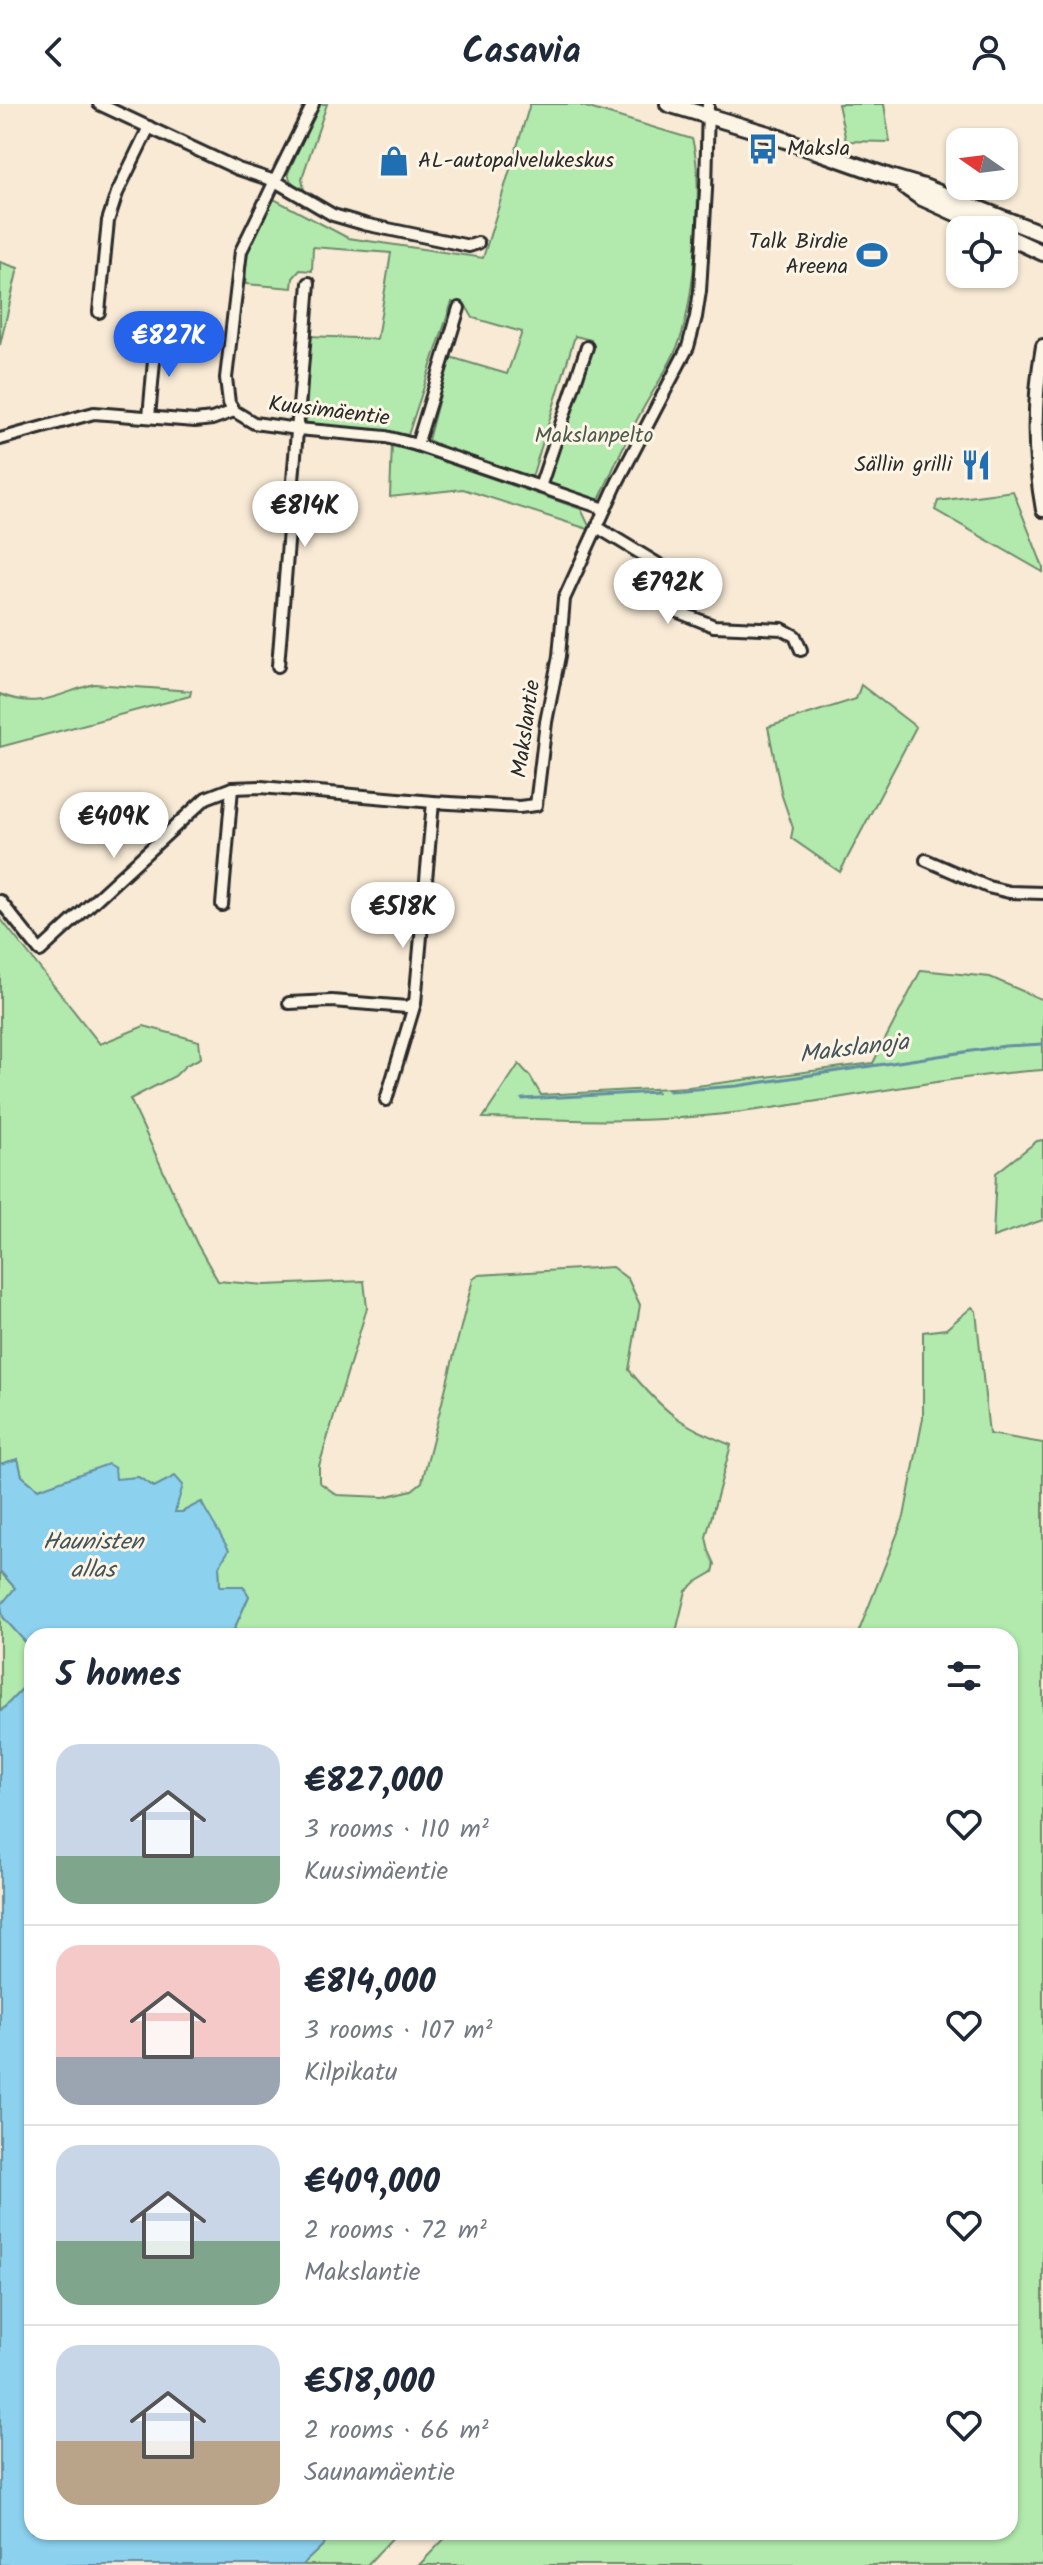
<!DOCTYPE html>
<html lang="en">
<head>
<meta charset="utf-8">
<style>
  body { margin:0; font-family:Kalam,sans-serif; background:#f2f2f3; color:#1f2937; height:100vh; display:flex; flex-direction:column; font-size:30px; white-space:nowrap }
  * { box-sizing:border-box; margin:0 }
  p { font-size:26px; color:#747a83 }
  .icon { flex:none; width:44px; height:44px; fill:none; stroke:currentColor; stroke-width:2; stroke-linecap:round; stroke-linejoin:round }
  .map { position:relative; flex:1; overflow:hidden }
  .side { position:absolute; left:24px; top:1524px; width:994px; height:912px; display:flex; flex-direction:column; background:#fff; border-radius:24px; box-shadow:0 2px 6px #0004 }
  .side>* { flex:none }
  .needle { width:52px; rotate:284deg }
  .controls { position:absolute; left:946px; top:24px; display:grid; gap:16px }
  .controls a { display:grid; place-items:center; width:72px; height:72px; border-radius:16px; background:#fff; box-shadow:0 2px 6px #0004; font-size:40px }
  .price { position:absolute; translate:-50% -68px; padding:0 18px; border-radius:28px; background:#fff; color:#222; font-size:26px; line-height:52px; filter:drop-shadow(0 2px 4px #0008) }
  .price::after { content:''; position:absolute; left:50%; top:48px; width:24px; height:18px; margin-left:-12px; background:inherit; clip-path:polygon(0 0,100% 0,50% 100%) }
  .price.current { background:#2563eb; color:#fff }
  ul { padding:0; list-style:none }
  li { display:flex; align-items:center; gap:24px; height:200px; padding:0 32px }
  li+li { border-top:2px solid #e0e1e3 }
  li span { display:grid; place-items:center; flex:none; width:224px; height:160px; border-radius:24px; color:#555 }
  li>.icon { margin-inline-start:auto }
  span .icon { width:96px; height:96px; fill:#fffc; stroke-width:1 }
  li b { font-size:34px }
  h2 { display:flex; justify-content:space-between; align-items:center; height:96px; padding:0 32px; font-size:34px }
  header { display:flex; justify-content:space-between; align-items:center; height:104px; padding:0 32px; background:#fff; font-size:36px; font-weight:800 }
  .map>svg:first-child { display:block }
  .green { fill:#b2eaad; stroke:#6e8a6c; stroke-width:2 }
  .water { fill:#8cd1ee; stroke:#658fa0; stroke-width:2 }
  .lines { fill:none; stroke-linecap:round; stroke-linejoin:round }
  .stream { stroke:#658fa0; stroke-width:3 }
  .minor-casing { stroke:#2b2b2b; stroke-width:16 }
  .tertiary-casing { stroke:#2b2b2b; stroke-width:18 }
  .secondary-casing { stroke:#2b2b2b; stroke-width:20 }
  .minor { stroke:#fcf5e5; stroke-width:10 }
  .tertiary { stroke:#fcf5e5; stroke-width:12 }
  .secondary { stroke:#fcf5e5; stroke-width:14 }
  .labels { text-anchor:middle; dominant-baseline:central; stroke-width:6; stroke-linejoin:round; paint-order:stroke }
  .poi-label { font-size:22px; fill:#2b2b2b; stroke:#fcf5e5; text-anchor:start }
  .street-label { font-size:22px; fill:#2b2b2b; stroke:#fcf5e5 }
  .park-label { font-size:22px; fill:#4d5b4c; stroke:#fcf5e5 }
  .water-label { font-size:24px; font-style:italic; fill:#43545c; stroke:#fcf5e5 }
</style>
</head>
<body>
<header><svg class="icon" aria-label="back" viewBox="0 0 24 24"><path d="M15 5l-7 7 7 7"/></svg>Casavia<svg class="icon" aria-label="person" viewBox="0 0 24 24"><circle cx="12" cy="8" r="4"/><path d="M4 21q1-7 8-7t8 7"/></svg></header>
<div class="map">
<svg width="1043" height="2461" viewBox="0 0 1043 2461">
  <rect width="100%" height="100%" fill="#f8ead5"/>
  <filter id="ink" filterUnits="userSpaceOnUse"><feTurbulence type="fractalNoise" baseFrequency=".0125" numOctaves="2"/><feDisplacementMap in="SourceGraphic" scale="16" xChannelSelector="R" yChannelSelector="G"/><feConvolveMatrix kernelMatrix="1 2 1 2 8 2 1 2 1" color-interpolation-filters="sRGB"/></filter>
  <g filter="url(#ink)">
    <!-- green -->
    <g class="green">
      <path d="M319,0H327L302,74L304,86H300L290,76L288,69Z"/>
      <path d="M530,0H576L692,35C704,77 695,195 680,236C670,263 652,287 639,312C624,339 612,368 599,396L547,380L591,236L575,232L532,373L454,348L428,336L450,253L507,270L522,228L473,214L466,202L452,198L408,331L306,320L310,232L377,235L391,149L313,143L312,167L300,166L293,174L292,184L246,180L245,149L274,95L348,134L483,154Z"/>
      <path d="M838,0H884L890,38L846,37Z"/>
      <path d="M0,158L18,164L0,241Z"/>
      <path d="M392,340L581,405L591,426L463,385L390,393Z"/>
      <path d="M1013,387L1043,463V468L935,406L938,397Z"/>
      <path d="M94,580L191,587L190,592L0,643V590C39,606 57,590 94,580Z"/>
      <path d="M861,581L916,623L840,768L791,734L793,724L782,692L768,623L856,595Z"/>
      <path d="M0,814L100,940L144,922L199,937L201,954L186,961L175,972L130,995L197,1140L218,1177L265,1181L364,1177L367,1204L319,1362V1378L337,1391L384,1393L412,1386L422,1378L473,1175L479,1171L612,1163L628,1175L640,1201L629,1266C664,1308 680,1321 731,1341L706,1433L709,1447L715,1460L713,1468L696,1478L686,1487L675,1532H231L249,1492L243,1482H220L219,1462L202,1398L182,1408H174L155,1383L138,1373L38,1385L22,1372L18,1355L0,1360Z"/>
      <path d="M921,866L990,873L1043,896V966C921,974 801,1006 679,1014C614,1019 548,1015 483,1014L519,960L530,972L541,991L689,983L873,959Z"/>
      <path d="M1043,1036V1116L993,1133L996,1069L1037,1037Z"/>
      <path d="M972,1203L976,1207L989,1330L1043,1339V2461H419L451,2428H1010V1532H857L904,1413L923,1314V1228L946,1225Z"/>
      <path d="M0,1467L15,1484L3,1513L29,1542L23,1584L0,1608Z"/>
      <path d="M337,2428H398L367,2461H302Z"/>
    </g>
    <!-- water -->
    <path class="water" d="M18,1355L22,1372L38,1385L108,1360L115,1364L116,1375L138,1373L154,1383L175,1372L183,1381L175,1408H182L201,1398L229,1446L219,1462L220,1482H243L249,1492L231,1532H32V2428H337L302,2461H0V1608L23,1584L29,1542L3,1513L1,1501L15,1484L0,1467V1360Z"/>
    <g class="lines">
      <!-- stream -->
      <g class="stream">
        <path d="M669,987L737,982L1005,942L1043,940"/>
        <path d="M522,995L657,988"/>
      </g>
      <!-- minor casing -->
      <g class="minor-casing">
        <g id="minor">
          <path d="M99,0L238,65L275,77L313,0"/>
          <path d="M478,139L469,142L364,120L333,111L275,77L241,147L226,274L229,299L234,307L254,319L298,325L386,333L417,341L605,405"/>
          <path d="M99,208L108,117L117,89L149,23"/>
          <path d="M149,313L156,234"/>
          <path d="M0,335L94,309L195,317L212,315L234,307"/>
          <path d="M417,341L459,204"/>
          <path d="M540,383L587,243"/>
          <path d="M597,423L663,463L669,474L671,505L714,522L782,525L795,532L801,546"/>
          <path d="M278,562L309,179"/>
          <path d="M926,756L988,783L1009,788L1043,789"/>
          <path d="M0,797L40,847L206,694L232,684L261,683L433,698L519,703L536,701L546,618L559,552L564,495L617,379L688,243L696,213L700,187L706,86L708,0"/>
          <path d="M222,801L232,684"/>
          <path d="M289,899L332,897L407,903L415,899"/>
          <path d="M386,996L415,899L433,698"/>
        </g>
      </g>
      <!-- tertiary casing -->
      <g class="tertiary-casing">
        <path id="tertiary" d="M1043,242C1033,298 1033,351 1043,406"/>
      </g>
      <!-- secondary casing -->
      <g class="secondary-casing">
        <g id="secondary">
          <path d="M668,0L768,30L890,73L924,83L1043,130"/>
          <path d="M904,82L920,93L993,126"/>
          <path d="M1004,131L1043,149"/>
        </g>
      </g>
      <!-- minor -->
      <use href="#minor" class="minor"/>
      <!-- tertiary -->
      <use href="#tertiary" class="tertiary"/>
      <!-- secondary -->
      <use href="#secondary" class="secondary"/>
    </g>
  </g>
  <!-- icons -->
  <defs>
    <g id="bus-bare" transform="scale(2.4)"><path d="M-5-6H5V4H4V6H2V4H-2V6H-4V4H-5ZM-3.5-4V0h7V-4ZM-3.5 1.2v1.5H-2V1.2ZM2 1.2v1.5H3.5V1.2Z" fill="#1f6fb2" stroke="#fcf5e5" stroke-width="2.5" paint-order="stroke"/></g>
    <g id="shop-bare" transform="scale(2.4)"><path d="M-5-2.5h2.3a2.7 3.5 0 0 1 5.4 0H5L5.5 6h-11ZM-1.5-2.5h3a1.5 2.3 0 0 0-3 0Z" fill="#1f6fb2" stroke="#fcf5e5" stroke-width="2.5" paint-order="stroke"/></g>
    <g id="stadium-bare" transform="scale(2.4)"><path d="M0-5a6.5 5 0 1 0 0 10a6.5 5 0 1 0 0-10ZM-3.5-1.8h7v3.6h-7Z" fill="#1f6fb2" stroke="#fcf5e5" stroke-width="2.5" paint-order="stroke"/></g>
    <g id="restaurant-bare" transform="scale(2.4)"><path d="M-5-6h1v4h1v-4h1v4h1v-4h1v5L-1.5 .5V6h-2V.5L-5-1ZM5-6V6H3V1.5H1.5Q1.5-4 5-6Z" fill="#1f6fb2" stroke="#fcf5e5" stroke-width="2.5" paint-order="stroke"/></g>
  </defs>
  <g fill-rule="evenodd">
    <use href="#bus-bare" x="763" y="45"/>
    <use href="#shop-bare" x="394" y="57"/>
    <use href="#stadium-bare" x="872" y="151"/>
    <use href="#restaurant-bare" x="976" y="361"/>
  </g>
  <g class="labels">
    <!-- poi labels -->
    <g class="poi-label">
      <text x="787" y="45">Maksla</text>
      <text x="418" y="57">AL-autopalvelukeskus</text>
      <text x="848" y="138" text-anchor="end">Talk Birdie<tspan x="848" dy="25">Areena</tspan></text>
      <text x="952" y="361" text-anchor="end">Sällin grilli</text>
    </g>
    <!-- street labels -->
    <g class="street-label">
      <text transform="translate(329 308) rotate(7)">Kuusimäentie</text>
      <text transform="translate(527 625) rotate(-82)">Makslantie</text>
    </g>
    <!-- park labels -->
    <g class="park-label">
      <text x="594" y="332">Makslanpelto</text>
    </g>
    <!-- water labels -->
    <g class="water-label">
      <text transform="translate(854 945) rotate(-7)">Makslanoja</text>
      <text x="93" y="1438">Haunisten<tspan x="93" dy="28">allas</tspan></text>
    </g>
  </g>
</svg>
<div class="controls">
<a><svg class="needle" viewBox="-14 -14 28 28"><path d="M0-13l5 13h-10z" fill="#e53935"/><path d="M0 13l5-13h-10z" fill="#747a83"/></svg></a>
<a><svg class="icon" aria-label="locate" viewBox="0 0 24 24"><circle cx="12" cy="12" r="6"/><path d="M12 2v4M12 18v4M2 12h4M18 12h4"/></svg></a>
</div>
<b class="price current" style="left:169px;top:275px">€827K</b>
<b class="price" style="left:305px;top:445px">€814K</b>
<b class="price" style="left:668px;top:522px">€792K</b>
<b class="price" style="left:114px;top:756px">€409K</b>
<b class="price" style="left:403px;top:846px">€518K</b>
<section class="side">
<h2>5 homes<svg class="icon" aria-label="filters" viewBox="0 0 24 24"><path d="M4 7h16M4 17h16"/><circle cx="9" cy="7" r="2"/><circle cx="15" cy="17" r="2"/></svg></h2>
<ul>
<li><span style="background:linear-gradient(#c9d6e8 70%,#7fa58c 0)"><svg class="icon" aria-label="home" viewBox="0 0 24 24"><path d="M3 11l9-7 9 7M6 9v11h12V9"/></svg></span><div><b>€827,000</b><p>3 rooms · 110 m²</p><p>Kuusimäentie</p></div><svg class="icon" aria-label="heart" viewBox="0 0 24 24"><path d="M12 20l-8-8c-3-5 5-10 8-4 3-6 11-1 8 4z"/></svg></li>
<li><span style="background:linear-gradient(#f6c9c9 70%,#9aa5b1 0)"><svg class="icon" aria-label="home" viewBox="0 0 24 24"><path d="M3 11l9-7 9 7M6 9v11h12V9"/></svg></span><div><b>€814,000</b><p>3 rooms · 107 m²</p><p>Kilpikatu</p></div><svg class="icon" aria-label="heart" viewBox="0 0 24 24"><path d="M12 20l-8-8c-3-5 5-10 8-4 3-6 11-1 8 4z"/></svg></li>
<li><span style="background:linear-gradient(#c9d6e8 60%,#7fa58c 0)"><svg class="icon" aria-label="home" viewBox="0 0 24 24"><path d="M3 11l9-7 9 7M6 9v11h12V9"/></svg></span><div><b>€409,000</b><p>2 rooms · 72 m²</p><p>Makslantie</p></div><svg class="icon" aria-label="heart" viewBox="0 0 24 24"><path d="M12 20l-8-8c-3-5 5-10 8-4 3-6 11-1 8 4z"/></svg></li>
<li><span style="background:linear-gradient(#c9d6e8 60%,#b9a48a 0)"><svg class="icon" aria-label="home" viewBox="0 0 24 24"><path d="M3 11l9-7 9 7M6 9v11h12V9"/></svg></span><div><b>€518,000</b><p>2 rooms · 66 m²</p><p>Saunamäentie</p></div><svg class="icon" aria-label="heart" viewBox="0 0 24 24"><path d="M12 20l-8-8c-3-5 5-10 8-4 3-6 11-1 8 4z"/></svg></li>
</ul>
</section>
</div>
</body>
</html>
